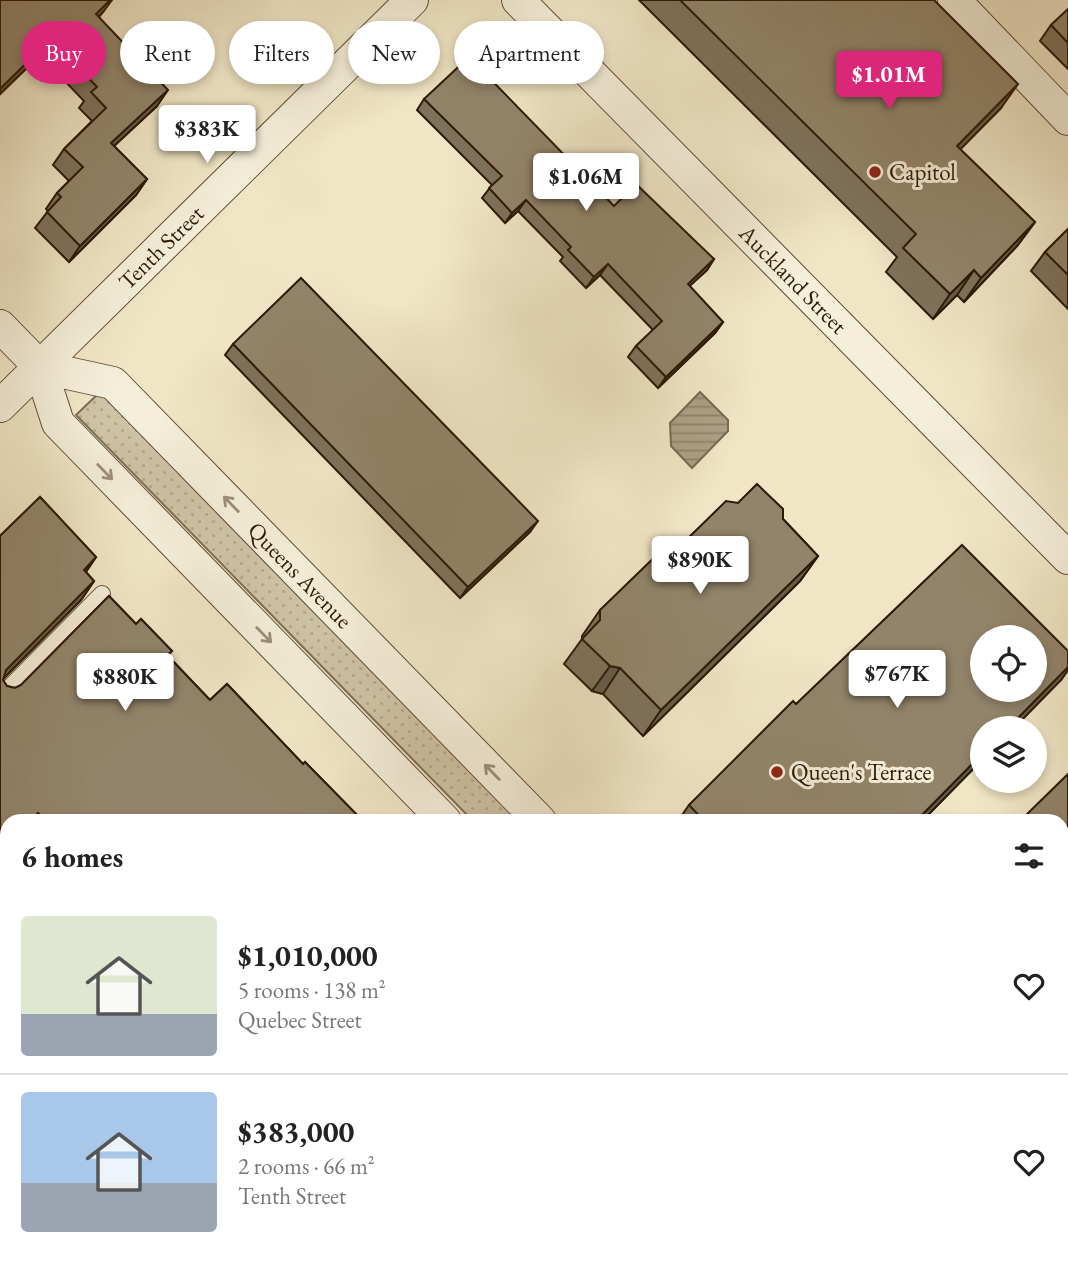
<!DOCTYPE html>
<html lang="en">
<head>
<meta charset="utf-8">
<style>
  body { margin:0; font-family:"EB Garamond",serif; background:#f2f2f2; color:#222; height:100vh; display:flex; flex-direction:column; font-size:26px; white-space:nowrap }
  * { box-sizing:border-box; margin:0 }
  p { font-size:23px; color:#767676 }
  .icon { flex:none; width:38px; height:38px; fill:none; stroke:currentColor; stroke-width:2; stroke-linecap:round; stroke-linejoin:round }
  .map { position:relative; flex:1; overflow:hidden }
  .side { position:absolute; left:0px; top:814px; width:1069px; height:450px; display:flex; flex-direction:column; background:#fff; border-radius:21px 21px 0 0; box-shadow:0 4px 10px #0003 }
  .side>* { flex:none }
  .banner { position:absolute; left:21px; top:21px; width:700px; height:63px; display:flex; gap:14px }
  .tools { position:absolute; left:970px; top:625px; display:grid; gap:14px }
  .tools a { display:grid; place-items:center; width:77px; height:77px; border-radius:50%; background:#fff; box-shadow:0 4px 10px #0003; font-size:35px }
  .price { position:absolute; translate:-50% -60px; padding:0 16px; border-radius:7px; background:#fff; color:#222; font-size:23px; line-height:46px; filter:drop-shadow(0 2px 4px #0008) }
  .price::after { content:''; position:absolute; left:50%; top:42px; width:21px; height:16px; margin-left:-10px; background:inherit; clip-path:polygon(0 0,100% 0,50% 100%) }
  .price.on { background:#db2777; color:#fff }
  ul { padding:0; list-style:none }
  li { display:flex; align-items:center; gap:21px; height:175px; padding:0 21px }
  li+li { border-top:2px solid #e0e0e0 }
  li span { display:grid; place-items:center; flex:none; width:196px; height:140px; border-radius:7px; color:#555 }
  li>.icon { margin-inline-start:auto }
  span .icon { width:84px; height:84px; fill:#fffc; stroke-width:1 }
  li b { font-size:30px }
  h2 { display:flex; justify-content:space-between; align-items:center; height:84px; padding:0 21px; font-size:30px }
  .chip { padding:0 24px; border-radius:32px; background:#fff; box-shadow:0 4px 10px #0003; font-size:24px; line-height:63px }
  .chip.on { background:#db2777; color:#fff }
  .map>svg:first-child { display:block }
  .green { fill:url(#green-dots); stroke:#7e6e56; stroke-width:2 }
  .water { fill:url(#water-rules); stroke:#796a53; stroke-width:2 }
  .lines { fill:none; stroke-linecap:round; stroke-linejoin:round }
  .lane-casing { stroke:#5d4c37; stroke-width:18 }
  .street-casing { stroke:#5d4c37; stroke-width:34 }
  .lane { stroke:#f5efda; stroke-width:16 }
  .street { stroke:#f5efda; stroke-width:32 }
  .wall { fill:#7e725b; stroke:#2c1907; stroke-width:2 }
  .shaded-wall { fill:#665c4a; stroke:#2c1907; stroke-width:2 }
  .building { fill:#92846a; stroke:#2c1907; stroke-width:2; fill-rule:evenodd }
  .oneway { stroke:#9b8f7b }
  .poi-dot { fill:#8f2418; stroke:#f5efda; stroke-width:2.5 }
  .labels { text-anchor:middle; dominant-baseline:central; stroke-width:6; stroke-linejoin:round; paint-order:stroke }
  .poi-label { font-size:23px; fill:#2c1907; stroke:#f5efda; text-anchor:start }
  .street-label { font-size:23px; fill:#2c1907; stroke:#f5efda }
</style>
</head>
<body>
<div class="map">
<svg width="1068" height="1262" viewBox="0 0 1068 1262">
  <defs>
    <pattern id="green-dots" width="8" height="8" patternUnits="userSpaceOnUse" patternTransform="scale(1.75)"><rect width="8" height="8" fill="#cfc3a6"/><path d="M2 2h.1M6 6h.1" fill="none" stroke="#b2a78d" stroke-width="1.8" stroke-linecap="round"/></pattern>
    <pattern id="water-rules" width="6" height="5" patternUnits="userSpaceOnUse" patternTransform="scale(1.75)"><rect width="6" height="5" fill="#ada085"/><path d="M0 2.5h6" fill="none" stroke="#8d826b"/></pattern>
  </defs>
  <rect width="100%" height="100%" fill="#f0e6c6"/>
  <filter id="stains"><feTurbulence type="fractalNoise" baseFrequency=".00286" numOctaves="4"/><feColorMatrix values="0 0 0 0 .2 0 0 0 0 .09 0 0 0 0 .02 0 0 0 .5 -.17"/></filter>
  <radialGradient id="worn" r=".72"><stop offset=".6" stop-color="#630" stop-opacity="0"/><stop offset="1" stop-color="#630" stop-opacity=".3"/></radialGradient>
  <!-- green -->
  <path class="green" d="M100,392L521,821H473L76,415Z"/>
  <!-- water -->
  <path class="water" d="M700,392L728,420V431L692,468L671,446L670,423Z"/>
  <g class="lines">
    <!-- lane casing -->
    <g class="lane-casing">
      <path id="lane" d="M0,697L102,594"/>
    </g>
    <!-- street casing -->
    <g class="street-casing">
      <g id="street">
        <path id="s1" d="M518,0L1068,558"/>
        <path d="M954,0L1068,119"/>
        <path d="M0,326L40,367L58,423L445,821"/>
        <path id="s2" d="M40,367L113,383L540,821"/>
        <path id="s3" d="M0,406L412,0"/>
        <path d="M1062,1122L1068,1117"/>
        <path d="M899,1256L922,1262"/>
        <path d="M39,1262L45,1256"/>
        <path d="M446,1262L451,1256"/>
      </g>
    </g>
    <!-- lane -->
    <use href="#lane" class="lane"/>
    <!-- street -->
    <use href="#street" class="street"/>
  </g>
  <!-- wall -->
  <g class="wall">
    <path d="M0,0L103,12L99,17L157,106L114,146L147,179L136,195L69,262L35,228L48,211L46,209L57,193L69,181L53,165L64,149L92,121L79,108L84,101L40,55L0,94Z"/>
    <path d="M639,0H934L1001,108L960,149L1035,222L1017,246L964,302L957,295L933,319L886,272L897,257Z"/>
    <path d="M1068,9V69L1040,41L1051,25Z"/>
    <path d="M424,99L614,206L714,259L707,270L689,286L723,322L715,333L658,388L628,357L636,346L653,330L600,275L586,288L560,261L563,257L518,211L505,223L482,198L492,185L417,110Z"/>
    <path d="M1068,229V309L1031,271L1045,252Z"/>
    <path d="M233,344L530,532L460,598L225,355Z"/>
    <path d="M40,497L96,557L86,572L94,581L81,600L4,678L3,680L7,686L15,688L21,685L109,596L136,624L141,619L172,651L168,656L210,700L227,684L303,764L305,762L363,821H7V849L0,856V536Z"/>
    <path d="M783,519L818,556L800,581L643,736L603,694L592,691L564,664L582,639V636L600,610Z"/>
    <path d="M1068,651V670L1061,680L982,728V760L922,821H678L689,805L796,704Z"/>
    <path d="M7,928V1114L0,1121V935Z"/>
    <path d="M1068,1195V1262H1048L1043,1256H1062V1201Z"/>
    <path d="M232,1256H379L373,1262H238Z"/>
  </g>
  <!-- shaded-wall -->
  <g class="shaded-wall">
    <path d="M110,0H112L103,12L85,30L96,14Z"/>
    <path d="M51,39L40,55L0,94V89Z"/>
    <path d="M1018,84L1001,108L940,170L957,146Z"/>
    <path d="M168,90L157,106L100,159L111,143Z"/>
    <path d="M147,179L136,195L69,262L80,246Z"/>
    <path d="M526,200L518,211L505,223L512,213Z"/>
    <path d="M1035,222L1017,246L964,302L981,278Z"/>
    <path d="M714,259L707,270L680,295L688,284Z"/>
    <path d="M608,264L600,275L586,288L594,277Z"/>
    <path d="M974,270L957,295L933,319L950,294Z"/>
    <path d="M723,322L715,333L658,388L666,377Z"/>
    <path d="M538,521L530,532L460,598L468,587Z"/>
    <path d="M818,556L800,581L643,736L661,710Z"/>
    <path d="M96,557L83,576L84,570Z"/>
    <path d="M94,581L81,600L0,682L6,670Z"/>
    <path d="M610,666L620,668L603,694L592,691Z"/>
    <path d="M1068,667V670L1061,680L1014,728H1008Z"/>
    <path d="M982,754V760L922,821H916Z"/>
    <path d="M7,843V849L0,856V850Z"/>
    <path d="M7,1108V1114L0,1121V1115Z"/>
  </g>
  <!-- building -->
  <g class="building">
    <path d="M0,0H110L96,14L168,90L111,143L147,179L80,246L47,212L61,197L57,193L83,167L64,149L106,108L91,92L97,87L51,39L0,89Z"/>
    <path d="M680,0H934L1018,84L957,146L1035,222L981,278L974,270L950,294L903,248L916,234Z"/>
    <path d="M1068,9V43L1051,25Z"/>
    <path d="M469,57L614,206L636,184L714,259L688,284L723,322L666,377L636,346L662,321L608,264L594,277L568,250L571,247L526,200L512,213L489,188L502,176L424,99Z"/>
    <path d="M1068,229V275L1045,252Z"/>
    <path d="M301,278L538,521L468,587L233,344Z"/>
    <path d="M757,484L783,509V519L818,556L661,710L620,668L610,666L582,639L600,620V610L664,548L680,546L726,501L738,503Z"/>
    <path d="M40,497L96,557L84,570L94,581L6,670L3,680L7,686L15,688L21,685L109,596L136,624L141,619L172,651L167,655L210,700L227,684L303,764L305,762L363,821H46L38,813L30,821H7V843L0,850V536Z"/>
    <path d="M962,545L1068,651V667L1008,728H982V754L916,821H704L689,805L793,701L796,704ZM982,637H1034V690H982Z"/>
    <path d="M1068,774V971L1064,976L1067,979L1062,984V821H1020Z"/>
    <path d="M7,928V962L0,955V935Z"/>
    <path d="M7,966V1108L0,1115V973Z"/>
    <path d="M1068,1195V1255L1062,1249V1201Z"/>
    <path d="M98,1256H169L163,1262H92Z"/>
    <path d="M249,1256H366L360,1262H254Z"/>
    <path d="M368,1256H376L372,1260Z"/>
    <path d="M562,1256H747V1262H555Z"/>
  </g>
  <!-- one-way arrows -->
  <defs><path id="oneway-shaft" d="M-6 0H5M1.5-3L5.5 0L1.5 3" fill="none" stroke-width="1.6" stroke-linecap="round" stroke-linejoin="round" transform="scale(1.75)"/></defs>
  <g class="oneway">
    <use href="#oneway-shaft" transform="translate(105 472) rotate(46)"/>
    <use href="#oneway-shaft" transform="translate(231 504) rotate(-134)"/>
    <use href="#oneway-shaft" transform="translate(264 635) rotate(46)"/>
    <use href="#oneway-shaft" transform="translate(492 772) rotate(-134)"/>
  </g>
  <!-- markers -->
  <g class="poi-dot">
    <circle cx="875" cy="172" r="7"/>
    <circle cx="777" cy="772" r="7"/>
  </g>
  <g class="labels">
    <!-- poi labels -->
    <g class="poi-label">
      <text x="889" y="172">Capitol</text>
      <text x="791" y="772">Queen's Terrace</text>
    </g>
    <!-- street labels -->
    <g class="street-label">
      <text stroke="none"><textPath href="#s3" startOffset="226">Tenth Street</textPath></text>
      <text stroke="none"><textPath href="#s1" startOffset="392">Auckland Street</textPath></text>
      <text stroke="none"><textPath href="#s2" startOffset="343">Queens Avenue</textPath></text>
    </g>
  </g>
  <rect width="100%" height="100%" filter="url(#stains)"/>
  <rect width="100%" height="100%" fill="url(#worn)"/>
</svg>
<div class="tools">
<a><svg class="icon" aria-label="locate" viewBox="0 0 24 24"><circle cx="12" cy="12" r="6"/><path d="M12 2v4M12 18v4M2 12h4M18 12h4"/></svg></a>
<a><svg class="icon" aria-label="layers" viewBox="0 0 24 24"><path d="M12 4l9 5-9 5-9-5zM3 14l9 5 9-5"/></svg></a>
</div>
<b class="price on" style="left:889px;top:111px">$1.01M</b>
<b class="price" style="left:207px;top:165px">$383K</b>
<b class="price" style="left:586px;top:213px">$1.06M</b>
<b class="price" style="left:700px;top:596px">$890K</b>
<b class="price" style="left:897px;top:710px">$767K</b>
<b class="price" style="left:125px;top:713px">$880K</b>
<div class="banner">
<a class="chip on">Buy</a>
<a class="chip">Rent</a>
<a class="chip">Filters</a>
<a class="chip">New</a>
<a class="chip">Apartment</a>
</div>
<section class="side">
<h2>6 homes<svg class="icon" aria-label="filters" viewBox="0 0 24 24"><path d="M4 7h16M4 17h16"/><circle cx="9" cy="7" r="2"/><circle cx="15" cy="17" r="2"/></svg></h2>
<ul>
<li><span style="background:linear-gradient(#dfe7d0 70%,#9aa5b1 0)"><svg class="icon" aria-label="home" viewBox="0 0 24 24"><path d="M3 11l9-7 9 7M6 9v11h12V9"/></svg></span><div><b>$1,010,000</b><p>5 rooms · 138 m²</p><p>Quebec Street</p></div><svg class="icon" aria-label="heart" viewBox="0 0 24 24"><path d="M12 20l-8-8c-3-5 5-10 8-4 3-6 11-1 8 4z"/></svg></li>
<li><span style="background:linear-gradient(#a9c7e8 65%,#9aa5b1 0)"><svg class="icon" aria-label="home" viewBox="0 0 24 24"><path d="M3 11l9-7 9 7M6 9v11h12V9"/></svg></span><div><b>$383,000</b><p>2 rooms · 66 m²</p><p>Tenth Street</p></div><svg class="icon" aria-label="heart" viewBox="0 0 24 24"><path d="M12 20l-8-8c-3-5 5-10 8-4 3-6 11-1 8 4z"/></svg></li>
</ul>
</section>
</div>
</body>
</html>
